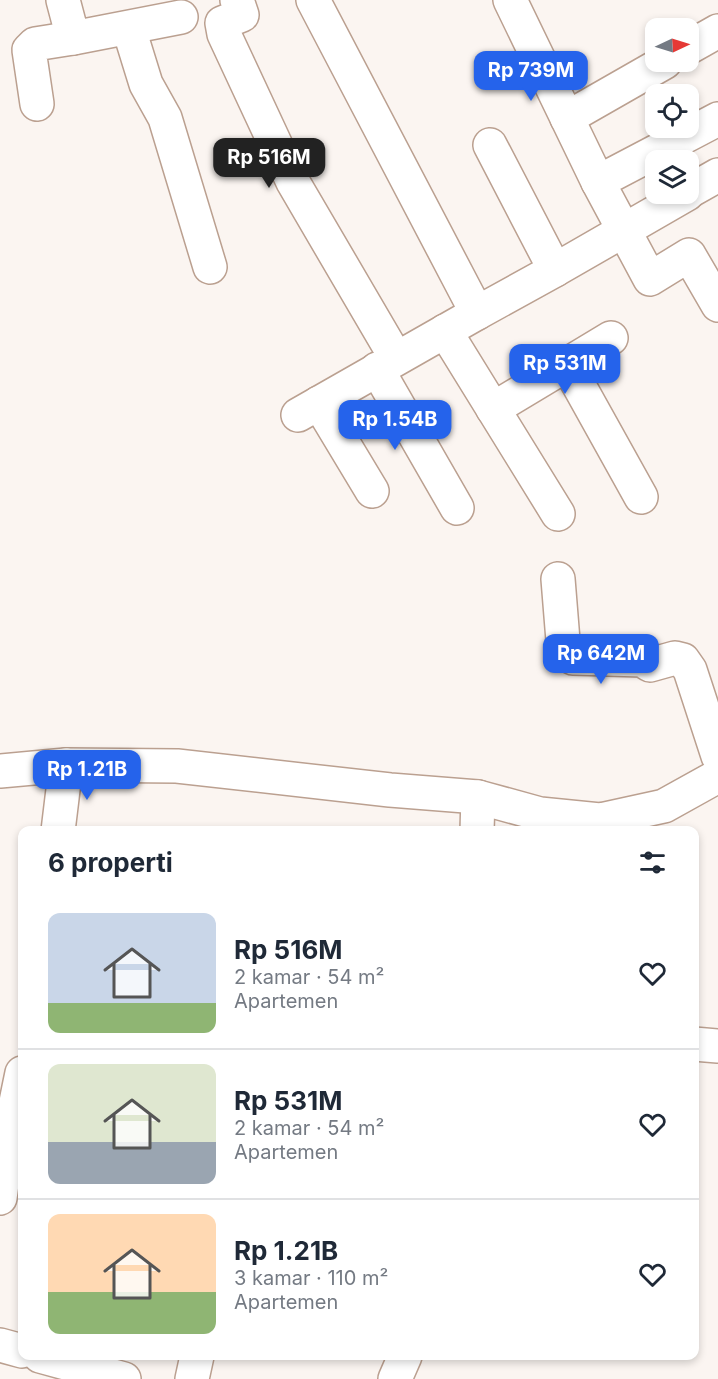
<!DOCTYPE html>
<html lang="id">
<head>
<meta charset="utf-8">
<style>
  body { margin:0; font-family:Inter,sans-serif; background:#f2f2f3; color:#1f2937; height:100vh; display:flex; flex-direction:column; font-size:22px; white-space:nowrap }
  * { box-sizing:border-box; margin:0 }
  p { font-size:20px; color:#747a83 }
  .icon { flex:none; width:33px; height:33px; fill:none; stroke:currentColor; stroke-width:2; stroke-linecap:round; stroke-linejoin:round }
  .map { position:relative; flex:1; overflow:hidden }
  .panel { position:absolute; left:18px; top:826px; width:681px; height:534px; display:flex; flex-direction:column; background:#fff; border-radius:12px; box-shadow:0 3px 9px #0003 }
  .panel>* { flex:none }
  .needle { width:39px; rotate:86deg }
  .controls { position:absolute; left:645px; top:18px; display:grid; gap:12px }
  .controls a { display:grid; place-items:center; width:54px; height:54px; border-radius:12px; background:#fff; box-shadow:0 3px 9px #0003; font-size:30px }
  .price { position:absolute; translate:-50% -51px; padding:0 14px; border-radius:12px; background:#2563eb; color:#fff; font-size:20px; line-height:39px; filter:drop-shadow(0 2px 3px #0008) }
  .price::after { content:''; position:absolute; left:50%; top:36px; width:18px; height:14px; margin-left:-9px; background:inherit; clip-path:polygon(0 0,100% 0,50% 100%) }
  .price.on { background:#222; color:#fff }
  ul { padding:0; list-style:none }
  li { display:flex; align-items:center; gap:18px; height:150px; padding:0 30px }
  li+li { border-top:2px solid #e0e1e3 }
  li span { display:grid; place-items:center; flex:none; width:168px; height:120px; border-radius:12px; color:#555 }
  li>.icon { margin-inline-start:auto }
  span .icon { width:72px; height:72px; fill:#fffc; stroke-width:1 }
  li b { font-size:26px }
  h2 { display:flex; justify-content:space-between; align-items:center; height:72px; padding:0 30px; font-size:26px }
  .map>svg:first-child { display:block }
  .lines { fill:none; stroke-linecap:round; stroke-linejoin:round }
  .minor-casing { stroke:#bba090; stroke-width:36 }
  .minor { stroke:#fff; stroke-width:33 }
</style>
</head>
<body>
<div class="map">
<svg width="718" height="1379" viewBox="0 0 718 1379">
  <rect width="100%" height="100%" fill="#fbf5f1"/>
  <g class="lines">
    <!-- minor casing -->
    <g class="minor-casing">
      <g id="minor">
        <path d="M63,0L73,38L181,17"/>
        <path d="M237,0L242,15L222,23L224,34L293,182L396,358"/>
        <path d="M510,0L598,182"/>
        <path d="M129,29L146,84L165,118L210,267"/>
        <path d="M688,48L718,31"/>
        <path d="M37,104L29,50L35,44L73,38"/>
        <path d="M567,118L665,62"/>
        <path d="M718,119L598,182L650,279L689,255L718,305"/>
        <path d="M688,192L718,175"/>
        <path d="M555,270L687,194"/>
        <path d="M477,313L555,270L490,145"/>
        <path d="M445,331L558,514"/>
        <path d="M567,364L641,497"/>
        <path d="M377,369L457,508"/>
        <path d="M319,403L372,491"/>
        <path d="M493,409L611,338"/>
        <path d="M298,415L477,313L313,0"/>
        <path d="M558,579L564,653L573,658L642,660L650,665L675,658L683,660L690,670L718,756"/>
        <path d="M0,771L66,765L177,766L390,790L478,797L540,814L600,820L664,806L718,776"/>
        <path d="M58,831L66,765"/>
        <path d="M477,831L478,797"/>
        <path d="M694,1044L718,1046"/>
        <path d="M0,1198L8,1141L22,1073"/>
        <path d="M0,1345L22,1351"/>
        <path d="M40,1356L124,1379"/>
        <path d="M192,1379L197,1356"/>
        <path d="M395,1379L405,1356"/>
      </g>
    </g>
    <!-- minor -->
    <use href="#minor" class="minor"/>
  </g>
</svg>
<div class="controls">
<a><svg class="needle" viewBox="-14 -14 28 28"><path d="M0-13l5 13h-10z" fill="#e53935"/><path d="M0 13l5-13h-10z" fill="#747a83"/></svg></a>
<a><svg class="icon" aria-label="locate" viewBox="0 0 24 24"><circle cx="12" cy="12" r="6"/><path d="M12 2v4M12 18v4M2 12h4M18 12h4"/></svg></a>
<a><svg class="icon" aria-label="layers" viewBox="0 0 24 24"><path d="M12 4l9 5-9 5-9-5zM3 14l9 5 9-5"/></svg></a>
</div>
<b class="price" style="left:531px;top:102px">Rp 739M</b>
<b class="price on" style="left:269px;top:189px">Rp 516M</b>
<b class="price" style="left:565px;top:395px">Rp 531M</b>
<b class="price" style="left:395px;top:451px">Rp 1.54B</b>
<b class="price" style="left:601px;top:685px">Rp 642M</b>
<b class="price" style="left:87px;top:801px">Rp 1.21B</b>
<section class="panel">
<h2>6 properti<svg class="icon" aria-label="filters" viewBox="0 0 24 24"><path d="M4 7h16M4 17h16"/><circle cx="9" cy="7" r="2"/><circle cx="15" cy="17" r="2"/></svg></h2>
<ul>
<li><span style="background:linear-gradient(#c9d6e8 75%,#8fb573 0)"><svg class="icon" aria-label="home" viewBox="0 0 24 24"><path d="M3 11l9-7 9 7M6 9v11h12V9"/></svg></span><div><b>Rp 516M</b><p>2 kamar · 54 m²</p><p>Apartemen</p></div><svg class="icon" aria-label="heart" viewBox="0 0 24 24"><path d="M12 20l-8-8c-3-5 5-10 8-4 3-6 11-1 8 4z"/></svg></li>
<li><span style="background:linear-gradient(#dfe7d0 65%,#9aa5b1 0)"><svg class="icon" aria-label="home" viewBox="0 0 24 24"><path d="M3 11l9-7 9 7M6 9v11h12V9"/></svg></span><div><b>Rp 531M</b><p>2 kamar · 54 m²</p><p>Apartemen</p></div><svg class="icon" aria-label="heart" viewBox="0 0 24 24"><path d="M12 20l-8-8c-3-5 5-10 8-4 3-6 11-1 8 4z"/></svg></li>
<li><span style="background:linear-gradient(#ffd9b3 65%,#8fb573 0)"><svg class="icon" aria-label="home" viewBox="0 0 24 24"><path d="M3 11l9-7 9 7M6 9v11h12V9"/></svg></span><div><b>Rp 1.21B</b><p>3 kamar · 110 m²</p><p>Apartemen</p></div><svg class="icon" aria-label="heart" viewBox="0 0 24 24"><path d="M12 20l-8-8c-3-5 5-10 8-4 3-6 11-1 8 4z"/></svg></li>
</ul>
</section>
</div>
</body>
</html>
